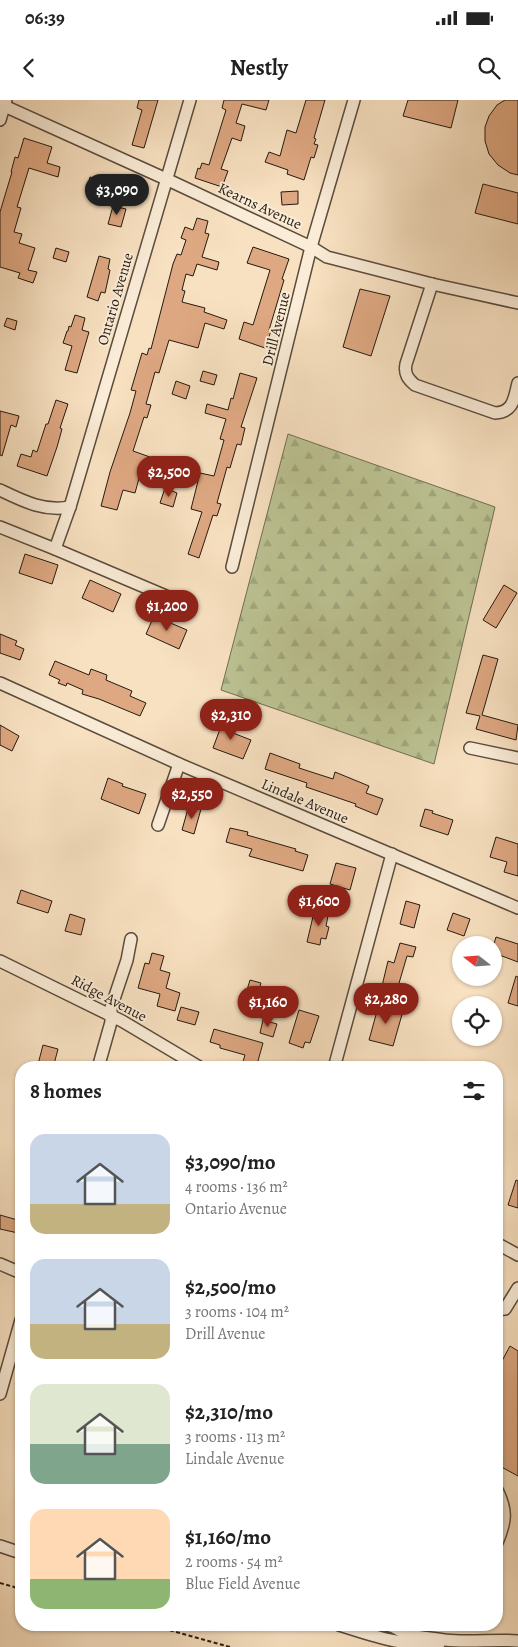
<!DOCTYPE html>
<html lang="en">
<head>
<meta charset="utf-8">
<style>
  body { margin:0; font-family:Alegreya,serif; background:#f6f6f6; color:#222; height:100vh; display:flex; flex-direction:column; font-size:19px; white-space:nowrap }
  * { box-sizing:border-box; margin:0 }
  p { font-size:16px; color:#767676 }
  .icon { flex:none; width:28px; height:28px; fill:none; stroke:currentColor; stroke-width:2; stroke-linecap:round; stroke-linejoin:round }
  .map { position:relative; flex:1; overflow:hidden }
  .drawer { position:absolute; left:15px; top:961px; width:488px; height:570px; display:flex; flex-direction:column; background:#fff; border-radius:20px; box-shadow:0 1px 4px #0004 }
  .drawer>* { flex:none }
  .needle { width:32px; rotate:287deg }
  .fabs { position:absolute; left:452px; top:836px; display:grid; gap:10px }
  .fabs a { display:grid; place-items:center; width:50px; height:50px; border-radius:50%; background:#fff; box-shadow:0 1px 4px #0004; font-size:25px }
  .price { position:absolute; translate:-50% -42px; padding:0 11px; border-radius:18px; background:#8f2418; color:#fff; font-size:16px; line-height:32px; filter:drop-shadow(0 1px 2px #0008) }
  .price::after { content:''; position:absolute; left:50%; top:30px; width:15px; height:11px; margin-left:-8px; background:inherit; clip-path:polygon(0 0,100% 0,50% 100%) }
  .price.current { background:#222; color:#fff }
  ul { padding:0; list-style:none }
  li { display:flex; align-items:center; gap:15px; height:125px; padding:0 15px }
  li span { display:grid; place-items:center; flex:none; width:140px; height:100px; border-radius:15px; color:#555 }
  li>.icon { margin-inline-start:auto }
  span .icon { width:60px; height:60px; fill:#fffc; stroke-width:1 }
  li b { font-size:21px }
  h2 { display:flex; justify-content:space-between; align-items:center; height:60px; padding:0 15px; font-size:21px }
  .status { display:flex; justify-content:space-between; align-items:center; height:35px; padding:0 25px; background:#fff; direction:ltr }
  .status svg { height:14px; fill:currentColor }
  header { display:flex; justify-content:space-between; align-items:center; height:65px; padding:0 15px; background:#fff; font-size:22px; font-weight:600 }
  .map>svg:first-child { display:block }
  .forest { fill:url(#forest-firs); stroke:#706e52 }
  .building { fill:#dea882; stroke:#251a11 }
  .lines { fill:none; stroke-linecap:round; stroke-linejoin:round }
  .minor-casing { stroke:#5a4c3d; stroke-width:14 }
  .path { stroke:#251a11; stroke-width:2; stroke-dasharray:4 2.5; stroke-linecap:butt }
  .minor { stroke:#faecd7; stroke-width:11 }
  .labels { text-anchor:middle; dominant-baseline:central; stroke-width:4; stroke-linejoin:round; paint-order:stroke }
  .street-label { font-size:15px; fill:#251a11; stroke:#faecd7 }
</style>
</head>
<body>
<div class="status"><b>06:39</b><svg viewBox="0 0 49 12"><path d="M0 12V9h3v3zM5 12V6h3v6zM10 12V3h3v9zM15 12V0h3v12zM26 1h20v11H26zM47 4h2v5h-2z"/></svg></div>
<header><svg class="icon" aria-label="back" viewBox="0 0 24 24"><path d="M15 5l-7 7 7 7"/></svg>Nestly<svg class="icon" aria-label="search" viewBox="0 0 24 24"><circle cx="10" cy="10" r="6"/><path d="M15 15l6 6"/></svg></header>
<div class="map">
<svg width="518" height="1547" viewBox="0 0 518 1547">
  <defs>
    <pattern id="forest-firs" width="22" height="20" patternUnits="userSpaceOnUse" patternTransform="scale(1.25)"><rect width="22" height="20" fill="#bcc393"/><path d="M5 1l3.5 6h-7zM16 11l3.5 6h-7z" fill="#a1a77e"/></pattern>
  </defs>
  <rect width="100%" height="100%" fill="#f8e1c1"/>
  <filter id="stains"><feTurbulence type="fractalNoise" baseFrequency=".004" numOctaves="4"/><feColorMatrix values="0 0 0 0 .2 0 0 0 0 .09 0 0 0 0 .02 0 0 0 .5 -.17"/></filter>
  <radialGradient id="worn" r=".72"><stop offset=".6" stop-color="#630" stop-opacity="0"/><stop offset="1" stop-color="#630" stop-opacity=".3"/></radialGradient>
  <!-- forest -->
  <path class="forest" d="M288,334L495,407L434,664L221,590Z"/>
  <!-- building -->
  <g class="building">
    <path d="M139,0H158L144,48L132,45L142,10L137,8Z"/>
    <path d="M224,0H269L266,10L242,4L236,23L245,26L241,41L232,38L221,69L228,71L222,87L195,78L198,68L200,69L202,63L209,65L226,10L222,8Z"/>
    <path d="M306,0H325L314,38L316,39L314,44L318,45L314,58L311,57L304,80L287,74L288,70L265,62L269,52L280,56L287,30L296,33Z"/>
    <path d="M408,0H458L451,28L403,16Z"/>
    <path d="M505,0H518V75L510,73L498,65L489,54L485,41V27L489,16L497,5Z"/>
    <path d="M24,38L52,47L47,63L60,67L58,77L29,68L17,107L21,108L14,132L22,134L19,143L35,148L28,170L37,172L33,183L18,178L20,173L0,167V112L12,72H11L15,57L18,58Z"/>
    <path d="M109,76L123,80L118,101L86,92L90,77L107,82Z"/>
    <path d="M483,84L518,93V124L475,113Z"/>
    <path d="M298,91V104L282,105L281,92Z"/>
    <path d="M113,106L126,109L121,127L108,124Z"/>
    <path d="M197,118L208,121L205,133L209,134L202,157L219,162L217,170L197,164L193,176L186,174L182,190L185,191L182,202L205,208L204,212L227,220L224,229L205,223L198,248L169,240L159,273L155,272L146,304L151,305L147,318L144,317L133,351L150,357L147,366L143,364L135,393L123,390L117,410L101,406L110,372L130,313L136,291L131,290L142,253L147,255L149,248L151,249L173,164L177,154L181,155L186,140L181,138L185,127L193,130Z"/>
    <path d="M253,147L289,159L282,179L284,180L269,230L271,231L265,248L239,239L244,222L253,225L270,170L247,163Z"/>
    <path d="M56,148L69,152L66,162L53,158Z"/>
    <path d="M99,156L110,159L108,169L110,170L107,184L105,193L101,192L98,201L87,197Z"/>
    <path d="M360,189L390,196L371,256L343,247Z"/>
    <path d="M75,215L85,218L82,230L89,232L77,273L65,270L72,246L63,243L67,231H68L69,226L71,227Z"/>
    <path d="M7,218L17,221L15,230L4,226Z"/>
    <path d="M203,271L217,275L214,285L200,281Z"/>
    <path d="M240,273L257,278L241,327L245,328L241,345L237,344L230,368L227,367L217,403L221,404L217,416L213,415L199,458L188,454L202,412L191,409L200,373L214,376L224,340L220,339L226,319L205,313L207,304L228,310L231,298L233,299Z"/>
    <path d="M176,281L190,286L186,299L172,294Z"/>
    <path d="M56,300L68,304L60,328L62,329L57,347L47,376L17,366L21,354L31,357L33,350L37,352L46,324H48Z"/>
    <path d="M0,311L19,316L16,327L11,325L2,356L0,355Z"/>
    <path d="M173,358L198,365L194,377L170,370Z"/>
    <path d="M165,388L177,393L173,407L160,403Z"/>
    <path d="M25,454L58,465L52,484L19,473Z"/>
    <path d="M90,480L121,494L113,512L82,498Z"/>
    <path d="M504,485L517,493L496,528L483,520Z"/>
    <path d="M154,516L187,530L179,549L146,534Z"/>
    <path d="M0,534L17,541L15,545L24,549L20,560L0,553Z"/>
    <path d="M483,555L498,559L482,615L518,625L516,640L476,629L480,616L466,613Z"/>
    <path d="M55,561L89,575L91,569L107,575L106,580L132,591L130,596L146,603L140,616L99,599L82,594L83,590L67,583L66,586L58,583L60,580L49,575Z"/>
    <path d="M223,621L236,626L233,633L251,640L243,659L213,648Z"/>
    <path d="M0,625L19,636L12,651L0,645Z"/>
    <path d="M270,653L300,664L299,668L333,679L335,672L369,686L366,693L383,699L377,715L355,706L356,704L306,687L307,683L265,669Z"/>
    <path d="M108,678L123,684L122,686L146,694L139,714L101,699Z"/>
    <path d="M189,705L201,709L194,734L182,730Z"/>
    <path d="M425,709L433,711L432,713L453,720L448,735L420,726Z"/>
    <path d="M230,728L248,732L247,735L296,749L295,751L308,755L303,771L249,756L252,749L226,742Z"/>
    <path d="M496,737L518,744V776L504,772L507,762L490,757Z"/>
    <path d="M336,763L356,768L350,790L330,784Z"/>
    <path d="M21,790L52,801L48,813L17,803Z"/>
    <path d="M406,801L420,805L414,828L400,824Z"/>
    <path d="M315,808L329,811L326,826L329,827L326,839L321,838L320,845L307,842Z"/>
    <path d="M453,813L470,819L464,836L447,830Z"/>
    <path d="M70,814L85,819L81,835L65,831Z"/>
    <path d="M496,837L518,844V862L494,853V844Z"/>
    <path d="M400,843L416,847L413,857L407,856L397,890L382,886L388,861L394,863Z"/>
    <path d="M152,853L164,856L160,870L170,873L166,888L180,893L175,911L157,906L160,894L138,888L145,863L149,864Z"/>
    <path d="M516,876L518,877V906L508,903Z"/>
    <path d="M250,880L261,883L258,893L247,890Z"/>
    <path d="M379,904L403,911L393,946L369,940Z"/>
    <path d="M181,907L199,912L195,925L177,920Z"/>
    <path d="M299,910L319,916L310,943L305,942L303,948L289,943Z"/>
    <path d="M263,920L277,924L273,937L260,933Z"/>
    <path d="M214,929L263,943L256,968L242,965L245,955L220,948V945L210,942Z"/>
    <path d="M43,945L58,949L53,968H37Z"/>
    <path d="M516,1080L518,1081V1108L508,1105Z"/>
    <path d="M0,1115L21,1121L18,1133L0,1129Z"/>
    <path d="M510,1246L518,1251V1376L496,1364V1272Z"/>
  </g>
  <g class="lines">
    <!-- minor casing -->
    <g class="minor-casing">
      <g id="minor">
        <path d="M0,4L166,79L311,147L327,157L432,184L518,203"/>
        <path d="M0,20L6,0"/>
        <path d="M432,184L406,264C404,274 408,279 415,285L495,313C514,312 514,298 518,283"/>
        <path d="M0,390C23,401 44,412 70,407"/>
        <path d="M0,427L55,449L70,407L190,0"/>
        <path d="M55,449L180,502"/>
        <path d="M232,467L311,147L354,0"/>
        <path d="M0,583L179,664L518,808"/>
        <path d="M470,648L518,658"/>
        <path d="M158,725L179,664"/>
        <path d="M0,861L122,921L201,968"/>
        <path d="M98,968L111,922V908L127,860L131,839"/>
        <path d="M334,968L392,754"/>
        <path d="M496,1143L518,1155"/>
        <path d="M0,1164L21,1173"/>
        <path d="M496,1210L505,1209L518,1188"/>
        <path d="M0,1294L21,1220"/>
        <path d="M496,1388C508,1411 506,1422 496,1445"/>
        <path d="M0,1446L21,1453"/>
        <path d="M339,1525C370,1535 405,1547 439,1544"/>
        <path d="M386,1525C397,1526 398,1531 406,1534C418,1537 432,1538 445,1540C469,1543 494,1539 518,1541"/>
      </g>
    </g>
    <!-- path -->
    <g class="path">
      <path d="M0,1483L21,1489"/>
      <path d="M151,1525L230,1547"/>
    </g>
    <!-- minor -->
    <use href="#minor" class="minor"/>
  </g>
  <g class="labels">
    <!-- street labels -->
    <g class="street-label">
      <text transform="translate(260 106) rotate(25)">Kearns Avenue</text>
      <text transform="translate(115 199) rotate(-74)">Ontario Avenue</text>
      <text transform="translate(276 229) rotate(-76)">Drill Avenue</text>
      <text transform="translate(305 701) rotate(23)">Lindale Avenue</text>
      <text transform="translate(109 898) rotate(28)">Ridge Avenue</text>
    </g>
  </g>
  <rect width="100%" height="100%" filter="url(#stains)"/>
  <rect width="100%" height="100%" fill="url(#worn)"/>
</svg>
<div class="fabs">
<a><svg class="needle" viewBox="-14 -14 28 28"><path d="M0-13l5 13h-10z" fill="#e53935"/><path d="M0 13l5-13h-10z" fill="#767676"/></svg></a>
<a><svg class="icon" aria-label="locate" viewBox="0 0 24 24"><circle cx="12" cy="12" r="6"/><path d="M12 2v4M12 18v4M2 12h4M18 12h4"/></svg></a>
</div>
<b class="price current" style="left:117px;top:116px">$3,090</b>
<b class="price" style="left:169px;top:398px">$2,500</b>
<b class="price" style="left:167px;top:532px">$1,200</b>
<b class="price" style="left:231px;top:641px">$2,310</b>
<b class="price" style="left:192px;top:720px">$2,550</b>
<b class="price" style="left:319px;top:827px">$1,600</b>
<b class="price" style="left:386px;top:925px">$2,280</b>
<b class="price" style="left:268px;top:928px">$1,160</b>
<section class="drawer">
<h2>8 homes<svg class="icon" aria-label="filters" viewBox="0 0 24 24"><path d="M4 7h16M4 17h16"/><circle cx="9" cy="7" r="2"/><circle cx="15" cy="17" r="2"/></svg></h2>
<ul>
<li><span style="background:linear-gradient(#c9d6e8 70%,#c2b280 0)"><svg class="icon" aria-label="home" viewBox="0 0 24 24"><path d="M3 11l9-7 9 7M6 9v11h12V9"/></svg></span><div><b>$3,090/mo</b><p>4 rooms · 136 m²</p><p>Ontario Avenue</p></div></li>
<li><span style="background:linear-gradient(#c9d6e8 65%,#c2b280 0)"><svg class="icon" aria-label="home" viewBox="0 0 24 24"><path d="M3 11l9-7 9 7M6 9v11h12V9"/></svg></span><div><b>$2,500/mo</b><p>3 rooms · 104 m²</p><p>Drill Avenue</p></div></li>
<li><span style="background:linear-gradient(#dfe7d0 60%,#7fa58c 0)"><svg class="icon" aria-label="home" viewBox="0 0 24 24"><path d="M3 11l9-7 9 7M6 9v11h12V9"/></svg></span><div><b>$2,310/mo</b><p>3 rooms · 113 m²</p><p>Lindale Avenue</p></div></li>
<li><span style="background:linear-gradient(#ffd9b3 70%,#8fb573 0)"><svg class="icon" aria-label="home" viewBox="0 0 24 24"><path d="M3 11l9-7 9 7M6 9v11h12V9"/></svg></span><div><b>$1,160/mo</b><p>2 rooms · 54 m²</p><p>Blue Field Avenue</p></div></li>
</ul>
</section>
</div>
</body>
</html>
